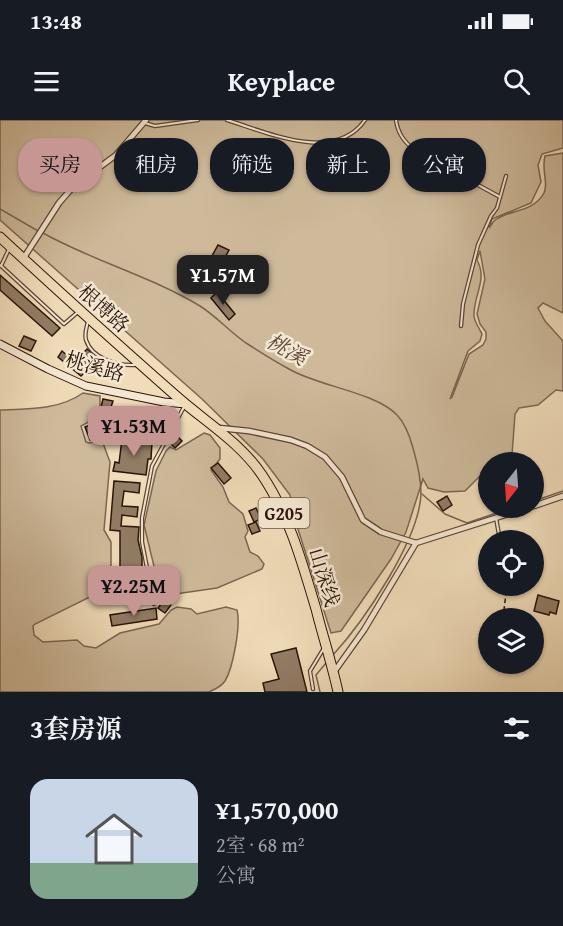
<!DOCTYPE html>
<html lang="zh">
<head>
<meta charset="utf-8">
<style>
  body { margin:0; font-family:"Gentium Book Plus","Noto Serif SC",serif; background:#20242c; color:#f1f3f6; height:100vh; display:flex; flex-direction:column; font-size:22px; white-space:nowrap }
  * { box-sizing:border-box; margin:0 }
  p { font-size:20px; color:#9ea1a6 }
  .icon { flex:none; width:33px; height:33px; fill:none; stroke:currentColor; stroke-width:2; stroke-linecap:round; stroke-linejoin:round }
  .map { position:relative; height:572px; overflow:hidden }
  .drawer { display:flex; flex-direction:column; background:#171b24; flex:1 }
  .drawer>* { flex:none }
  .banner { position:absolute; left:18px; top:18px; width:528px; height:54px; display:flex; gap:12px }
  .needle { width:39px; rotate:197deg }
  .fabs { position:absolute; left:478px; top:332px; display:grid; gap:12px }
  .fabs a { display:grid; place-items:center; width:66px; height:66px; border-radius:50%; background:#171b24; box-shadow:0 2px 4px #0004; font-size:30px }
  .price { position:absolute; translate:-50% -51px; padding:0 14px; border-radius:12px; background:#c59692; color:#111; font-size:20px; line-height:39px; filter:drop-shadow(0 2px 3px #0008) }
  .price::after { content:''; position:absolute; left:50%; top:36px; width:18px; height:14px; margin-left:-9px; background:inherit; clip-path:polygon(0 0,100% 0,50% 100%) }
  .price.current { background:#222; color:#fff }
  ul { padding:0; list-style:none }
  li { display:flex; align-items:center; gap:18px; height:150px; padding:0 30px }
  li span { display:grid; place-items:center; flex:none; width:168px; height:120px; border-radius:18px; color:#555 }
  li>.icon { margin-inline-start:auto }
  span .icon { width:72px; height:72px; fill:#fffc; stroke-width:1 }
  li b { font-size:26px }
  h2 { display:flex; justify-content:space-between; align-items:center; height:72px; padding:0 30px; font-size:26px }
  .tag { padding:0 21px; border-radius:24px; background:#171b24; box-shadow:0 2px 4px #0004; font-size:21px; line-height:54px }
  .tag.current { background:#c59692; color:#111 }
  .status { display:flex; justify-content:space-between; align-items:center; height:42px; padding:0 30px; background:#171b24; direction:ltr }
  .status svg { height:16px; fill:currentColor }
  header { display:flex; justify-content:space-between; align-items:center; height:78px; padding:0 30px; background:#171b24; font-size:27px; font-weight:600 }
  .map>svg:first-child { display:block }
  .green { fill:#ceba9b; stroke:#7c6652; stroke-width:1.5; fill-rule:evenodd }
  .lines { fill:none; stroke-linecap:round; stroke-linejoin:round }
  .stream { stroke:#79634f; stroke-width:1.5 }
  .building { fill:#917c65; stroke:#2a1309; stroke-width:1.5 }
  .lane-casing { stroke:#5c4535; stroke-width:4.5 }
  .street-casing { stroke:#5c4535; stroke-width:7 }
  .secondary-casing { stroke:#2a1309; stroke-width:9 }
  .highway-casing { stroke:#2a1309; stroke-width:11 }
  .path { stroke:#2a1309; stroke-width:1.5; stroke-dasharray:4.5 3; stroke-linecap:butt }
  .lane { stroke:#f5e8d2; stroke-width:2 }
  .street { stroke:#f5e8d2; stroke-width:4.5 }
  .secondary { stroke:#f5e8d2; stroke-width:7 }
  .highway { stroke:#f0dcb9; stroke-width:9 }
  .labels { text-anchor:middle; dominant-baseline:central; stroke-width:5; stroke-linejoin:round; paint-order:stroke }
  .shield { fill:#f5e8d2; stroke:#675345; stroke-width:1.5 }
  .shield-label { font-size:18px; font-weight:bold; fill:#2a1309 }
  .street-label { font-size:20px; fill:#2a1309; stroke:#f5e8d2 }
  .water-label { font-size:21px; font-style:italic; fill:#5e4837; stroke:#f5e8d2 }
</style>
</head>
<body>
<div class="status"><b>13:48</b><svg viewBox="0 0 49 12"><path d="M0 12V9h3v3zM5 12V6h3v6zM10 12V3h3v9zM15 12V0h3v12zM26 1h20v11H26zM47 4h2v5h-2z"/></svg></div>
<header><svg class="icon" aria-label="menu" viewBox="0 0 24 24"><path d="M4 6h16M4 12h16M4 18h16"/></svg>Keyplace<svg class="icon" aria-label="search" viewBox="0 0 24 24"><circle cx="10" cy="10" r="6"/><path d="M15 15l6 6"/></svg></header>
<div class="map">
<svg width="563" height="572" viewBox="0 0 563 572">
  <rect width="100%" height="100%" fill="#f0dcb9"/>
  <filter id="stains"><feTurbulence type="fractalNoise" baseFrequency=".00333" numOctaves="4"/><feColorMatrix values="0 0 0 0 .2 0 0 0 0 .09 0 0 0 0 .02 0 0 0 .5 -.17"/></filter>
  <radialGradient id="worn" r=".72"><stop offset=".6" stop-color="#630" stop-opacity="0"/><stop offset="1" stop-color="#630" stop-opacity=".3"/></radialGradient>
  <!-- green -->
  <g class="green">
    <path d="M0,0H563V28L542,34L538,45L541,62L531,83L492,99L489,108C491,106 492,103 494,101C509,89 533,93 544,73C549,64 541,50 545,36L563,33V193L543,183L538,188L545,201L563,221V271L556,270L538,285L519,288L515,294L512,335L506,339L489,342V347L465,371L444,372L428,368L423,359L406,412L391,439L341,511L331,513L298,409L290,375L263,339L202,279L0,100ZM480,131L485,159L477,194L480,204L486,212V219L483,225L469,234L452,277L450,279L468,231L480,221L482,214C479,208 475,203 474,196C473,176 488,160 477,140Z"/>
    <path d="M83,273L100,276V287L103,292V294L81,306L86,322L89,323L99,321L103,323L110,342L104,410L111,422V455L96,474L35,504L33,506L34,515L43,522L77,520L84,526L96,528L120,513L159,504L171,490L177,487L191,489L197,494L226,487L237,490C241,505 233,548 225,561C221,567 215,569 209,572H0V290C28,289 59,290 83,273Z"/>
    <path d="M204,313L210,315L220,328V339L211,350L223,367L229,382L243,394L248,411L245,417L250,432L258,436L264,444L262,449L217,468L175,474L163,473L160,471L144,405L156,351L166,331L170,327L176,330Z"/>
  </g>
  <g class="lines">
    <!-- stream -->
    <g class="stream">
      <path d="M0,89L38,111"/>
      <path d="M43,113C93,141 150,156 200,186C216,196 230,212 246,223C260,232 274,241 289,249C317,266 375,272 397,295C406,304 410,317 413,328C417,342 421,357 421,373C420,419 364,501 333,535"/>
      <path d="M422,374L445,394L467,403L514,387"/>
      <path d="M534,381L563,371"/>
      <path d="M320,572L316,555L326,543"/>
    </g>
  </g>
  <!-- building -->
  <g class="building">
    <path d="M218,125L229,130L223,141L212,136Z"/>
    <path d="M0,155L60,208L52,216L0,170Z"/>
    <path d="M217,172L235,194L229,200L211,178Z"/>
    <path d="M24,216L36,221L31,231L19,226Z"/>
    <path d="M87,229L101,241L88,255L85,252L81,256L58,237L62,231L75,242Z"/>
    <path d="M103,279L113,281L110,290L101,287Z"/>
    <path d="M98,302L103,315L90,320L85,307Z"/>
    <path d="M177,316L182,321L175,328L170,323Z"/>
    <path d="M122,319L152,322L151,339H148L146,355L113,351L115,342L119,343Z"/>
    <path d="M218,343L231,358L224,364L211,348Z"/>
    <path d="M114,361L140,363L139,373L124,371L122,386L138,387L137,397L122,395L121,406L139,407L138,420L142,437V459H120V411L110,410Z"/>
    <path d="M447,376L452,385L443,391L437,382Z"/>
    <path d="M256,388L261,399L254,402L249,391Z"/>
    <path d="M256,402L260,411L252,414L248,405Z"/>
    <path d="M538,475L559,481L556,494L550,492L549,495L534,491Z"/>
    <path d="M164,480L171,485L165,493L158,488Z"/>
    <path d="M156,488L157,499L112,506L110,495Z"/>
    <path d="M296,528L307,572H265L263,563L279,559L271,534Z"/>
  </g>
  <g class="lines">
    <!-- lane casing -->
    <g class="lane-casing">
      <g id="lane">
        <path d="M227,0C266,12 335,44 365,0"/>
        <path d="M396,0C398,14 404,21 414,30L500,77"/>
        <path d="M145,3L155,6L198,0"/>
        <path d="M0,145L64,204L78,192"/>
        <path d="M1,146L9,129"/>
        <path d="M88,201C87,207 84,214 86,220C92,239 118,246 135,245"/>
        <path d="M461,206L463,184L478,125L491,96L497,88L506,56"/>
        <path d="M496,398L500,420"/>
        <path d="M524,465H525"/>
        <path d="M154,484L142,422V398L152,346L184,287"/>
        <path d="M313,569L310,551L324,528"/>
      </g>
    </g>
    <!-- street casing -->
    <g class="street-casing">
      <g id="street">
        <path d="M23,139L59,83L73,67L116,35L146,0"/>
        <path d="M219,308L249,311L291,320L307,326L325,337L342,357L363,400L381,412L416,423L530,387"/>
        <path d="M534,386L563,376"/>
        <path d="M334,552L364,510L416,423"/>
      </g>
    </g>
    <!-- secondary casing -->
    <g class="secondary-casing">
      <path id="secondary" d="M0,224L48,249L86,266L164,282L186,284"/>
    </g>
    <!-- highway casing -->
    <g class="highway-casing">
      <path id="highway" d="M0,117C58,171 116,223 175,275C204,301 240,322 262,355C289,395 302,442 316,489C323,517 332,544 338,572"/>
    </g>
    <!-- path -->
    <path class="path" d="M503,498L507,465"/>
    <!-- lane -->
    <use href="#lane" class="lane"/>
    <!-- street -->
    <use href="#street" class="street"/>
    <!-- secondary -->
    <use href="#secondary" class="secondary"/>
    <!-- highway -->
    <use href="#highway" class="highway"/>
  </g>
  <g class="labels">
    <!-- shield labels -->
    <rect class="shield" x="258.5" y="378" width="51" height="30" rx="4.5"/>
    <g class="shield-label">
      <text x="284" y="393">G205</text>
    </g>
    <!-- street labels -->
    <g class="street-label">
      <text transform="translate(104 188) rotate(42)">根博路</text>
      <text transform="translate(95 246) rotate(16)">桃溪路</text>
      <text transform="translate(325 457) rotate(73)">山深线</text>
    </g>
    <!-- water labels -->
    <g class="water-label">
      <text transform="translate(287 229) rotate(29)">桃溪</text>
    </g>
  </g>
  <rect width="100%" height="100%" filter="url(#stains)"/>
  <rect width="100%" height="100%" fill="url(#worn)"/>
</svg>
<div class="fabs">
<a><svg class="needle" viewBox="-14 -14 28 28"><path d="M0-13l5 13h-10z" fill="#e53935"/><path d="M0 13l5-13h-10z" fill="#9ea1a6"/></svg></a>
<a><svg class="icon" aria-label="locate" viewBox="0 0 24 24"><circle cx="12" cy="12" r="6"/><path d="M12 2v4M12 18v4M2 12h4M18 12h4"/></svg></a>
<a><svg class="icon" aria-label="layers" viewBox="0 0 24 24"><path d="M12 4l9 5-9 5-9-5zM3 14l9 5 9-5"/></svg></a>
</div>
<b class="price current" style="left:223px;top:186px">¥1.57M</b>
<b class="price" style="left:134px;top:337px">¥1.53M</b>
<b class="price" style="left:134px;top:497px">¥2.25M</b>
<div class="banner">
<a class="tag current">买房</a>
<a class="tag">租房</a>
<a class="tag">筛选</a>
<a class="tag">新上</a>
<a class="tag">公寓</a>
</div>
</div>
<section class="drawer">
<h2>3套房源<svg class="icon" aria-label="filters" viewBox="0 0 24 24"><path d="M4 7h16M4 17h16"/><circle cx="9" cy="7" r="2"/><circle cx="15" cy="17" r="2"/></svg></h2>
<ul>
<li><span style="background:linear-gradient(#c9d6e8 70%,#7fa58c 0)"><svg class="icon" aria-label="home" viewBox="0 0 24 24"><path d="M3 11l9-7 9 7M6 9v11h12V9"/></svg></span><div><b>¥1,570,000</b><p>2室 · 68 m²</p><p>公寓</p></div></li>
</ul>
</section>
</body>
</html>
